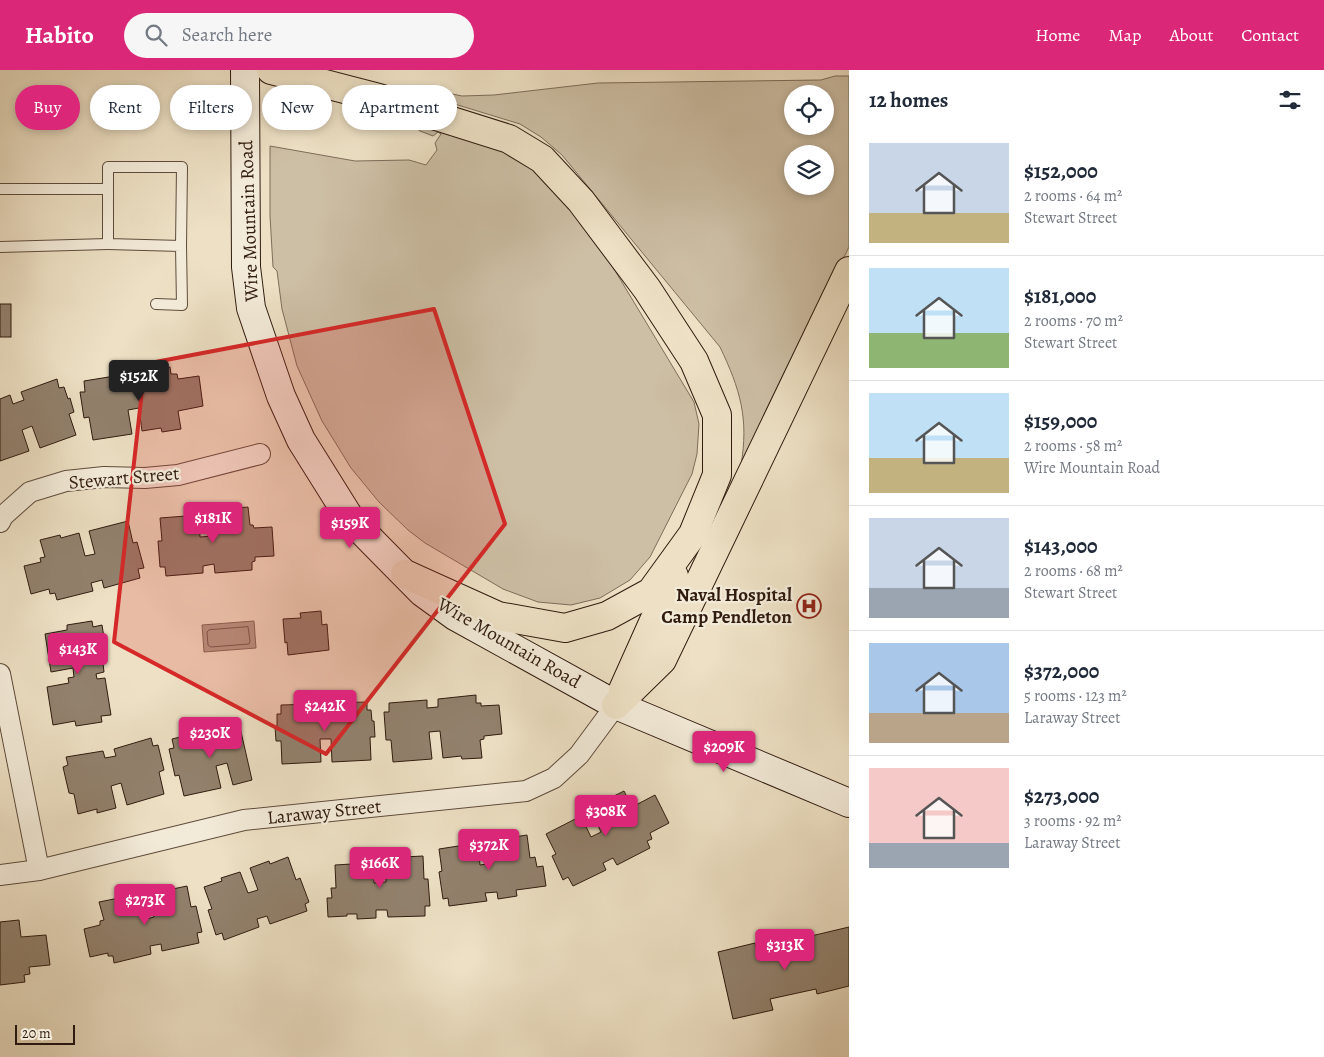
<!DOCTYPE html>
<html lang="en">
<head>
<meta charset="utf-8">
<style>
  body { margin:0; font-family:Alegreya,serif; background:#f6f6f7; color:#1f2937; height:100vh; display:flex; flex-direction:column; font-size:19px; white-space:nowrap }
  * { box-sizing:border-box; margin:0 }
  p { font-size:16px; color:#747a83 }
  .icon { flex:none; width:28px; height:28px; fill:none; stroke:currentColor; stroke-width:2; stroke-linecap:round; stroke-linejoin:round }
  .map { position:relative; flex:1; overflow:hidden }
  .sheet { display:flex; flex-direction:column; background:#fff; width:475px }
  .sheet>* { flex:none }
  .top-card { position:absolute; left:15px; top:15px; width:475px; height:45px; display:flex; gap:10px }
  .tools { position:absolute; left:784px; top:15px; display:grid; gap:10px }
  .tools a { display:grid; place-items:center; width:50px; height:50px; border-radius:50%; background:#fff; box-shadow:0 2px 8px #0003; font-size:25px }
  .scale { position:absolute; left:15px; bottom:12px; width:60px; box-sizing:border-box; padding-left:5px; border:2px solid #301b0f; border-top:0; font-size:14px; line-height:18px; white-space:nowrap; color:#301b0f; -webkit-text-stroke:4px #f3ebd9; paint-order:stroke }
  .price { position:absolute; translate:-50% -42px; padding:0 11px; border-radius:5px; background:#db2777; color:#fff; font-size:16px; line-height:32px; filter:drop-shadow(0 1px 2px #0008) }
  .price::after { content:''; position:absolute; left:50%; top:30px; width:15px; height:11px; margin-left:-8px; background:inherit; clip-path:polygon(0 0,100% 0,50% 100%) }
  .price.selected { background:#222; color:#fff }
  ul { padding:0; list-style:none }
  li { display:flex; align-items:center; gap:15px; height:125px; padding:0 20px }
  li+li { border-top:1px solid #e0e1e3 }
  li span { display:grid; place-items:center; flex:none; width:140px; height:100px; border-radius:0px; color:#555 }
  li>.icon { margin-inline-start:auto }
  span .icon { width:60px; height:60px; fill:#fffc; stroke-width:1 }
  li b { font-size:21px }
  h2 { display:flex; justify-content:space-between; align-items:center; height:60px; padding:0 20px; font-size:21px }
  .pill { padding:0 18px; border-radius:22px; background:#fff; box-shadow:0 2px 8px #0003; font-size:18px; line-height:45px }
  .pill.selected { background:#db2777; color:#fff }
  header { display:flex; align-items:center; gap:30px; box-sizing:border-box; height:70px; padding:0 25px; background:#db2777; color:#fff }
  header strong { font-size:24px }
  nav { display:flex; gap:28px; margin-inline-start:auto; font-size:18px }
  .search { width:350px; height:45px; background:#f6f6f7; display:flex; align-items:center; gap:12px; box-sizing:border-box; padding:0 18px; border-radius:28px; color:#747a83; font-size:19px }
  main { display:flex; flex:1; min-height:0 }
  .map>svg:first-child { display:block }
  .green { fill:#cdbfa5; stroke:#7e6d5a; fill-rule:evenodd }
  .water { fill:#ad9d86; stroke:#7b6956 }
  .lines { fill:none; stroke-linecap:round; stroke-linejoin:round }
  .shore { stroke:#6e5c4a; stroke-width:1 }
  .building { fill:#92816d; stroke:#301b0f }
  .service-casing { stroke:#5f4c3c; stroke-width:12 }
  .minor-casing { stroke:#5f4c3c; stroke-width:22 }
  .secondary-casing { stroke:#301b0f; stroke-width:30 }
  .primary-casing { stroke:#301b0f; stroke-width:30 }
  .service { stroke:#f3ebd9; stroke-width:10 }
  .minor { stroke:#f3ebd9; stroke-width:20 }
  .secondary { stroke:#f3ebd9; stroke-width:28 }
  .primary { stroke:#ede0c4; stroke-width:28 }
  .marked { fill:#d62828; fill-opacity:0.2; stroke:#d62828; stroke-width:4; stroke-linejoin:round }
  .labels { text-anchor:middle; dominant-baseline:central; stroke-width:4.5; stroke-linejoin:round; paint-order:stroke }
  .street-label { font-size:19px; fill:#301b0f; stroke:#f3ebd9 }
  .poi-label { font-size:19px; font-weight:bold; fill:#301b0f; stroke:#f3ebd9; text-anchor:end }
</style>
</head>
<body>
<header>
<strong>Habito</strong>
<div class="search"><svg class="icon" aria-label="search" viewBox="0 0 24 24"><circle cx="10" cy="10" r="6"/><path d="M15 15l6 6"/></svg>Search here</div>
<nav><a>Home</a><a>Map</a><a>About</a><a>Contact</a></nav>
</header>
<main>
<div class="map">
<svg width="849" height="987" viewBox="0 0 849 987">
  <rect width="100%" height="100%" fill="#ede0c4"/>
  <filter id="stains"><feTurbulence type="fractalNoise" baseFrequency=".004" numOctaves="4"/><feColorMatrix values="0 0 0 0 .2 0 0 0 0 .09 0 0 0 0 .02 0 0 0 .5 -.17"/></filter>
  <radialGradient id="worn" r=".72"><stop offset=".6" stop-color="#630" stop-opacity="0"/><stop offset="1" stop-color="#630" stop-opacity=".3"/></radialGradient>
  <!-- green -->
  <g class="green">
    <path d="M835,6H849V177L741,395C749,348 740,319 720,277L562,85L541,67L520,54L412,21L413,16L462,26L494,25L598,13L821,10ZM792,24H825V56H792ZM792,84H825V116H792Z"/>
    <path d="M407,50L501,78L546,108L605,184L694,332L699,354L697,384L692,404L650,487L630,510L600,528L571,535L538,532L503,519L425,473L408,460L379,432L351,398L322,351L297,296L282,239L277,201L273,197L270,146V76L355,91L409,90L426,95L437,80L435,73L441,64L438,62L433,66L420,61Z"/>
  </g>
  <!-- water -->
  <path class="water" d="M254,551L256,578L204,582L202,555Z"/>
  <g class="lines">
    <!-- shore -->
    <path class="shore" d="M248,557L250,571L249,574L211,577L208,575L207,562L209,560Z"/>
  </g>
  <!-- building -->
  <g class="building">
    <rect x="0" y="234" width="11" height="33"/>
    <path d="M170,297L171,304H177L178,309L199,306L203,336L178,341L181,359L162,362L161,358L142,361L139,338L128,340L132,364L93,370L89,347L84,348L80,322H85L84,311L121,305L123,314L134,312L132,303Z"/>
    <path d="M57,309L59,318L64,317L68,329L70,328L74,342L69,344L76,365L40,378L32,356L22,360L29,381L0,391V329L10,325L13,334L24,330L21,322Z"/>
    <path d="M248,437L250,455H253L254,458L272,457L274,486L255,487V491L252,492V500L215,503L214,494L203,496V503L166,506L165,497H160L158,471H162L160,448L199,445L200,467L212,466L210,444L228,442V439Z"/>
    <path d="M128,451L133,473L137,472L144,498L138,499L140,508L104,518L102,510L91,513L93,521L57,530L55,523L50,524L49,519L31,524L24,496L41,492L40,488L45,487L40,470L60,465L61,468L79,463L85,486L95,484L89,461Z"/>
    <path d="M321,541L322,555L327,554L329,580L288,585L287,572L285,573L283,549L301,548L300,543Z"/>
    <path d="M92,551L93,557L102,555L105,574L96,575L98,586L102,585L104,602L96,604L97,609L105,608L111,645L101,646L102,652L76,656L75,651L53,655L47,617L69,613L68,608L74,607L73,598L51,602L45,564L67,560V555Z"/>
    <path d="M476,625V633H481V636L499,635L502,664L484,666V669L480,670L482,688L462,689L461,686L443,688L440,661L429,662L432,689L393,692L391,670H386L384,642H389V633L427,630V638L438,637V629Z"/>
    <path d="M367,632V640H371L372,651H374L375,667H370L371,690L332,692L331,669H320L321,692L282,694L281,671H276L275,657L277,656V644H281V635L318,634L319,641H330L329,633Z"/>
    <path d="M239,653L252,710L233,715L227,693L216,696L221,718L184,726L179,705L175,706L169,679L174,678L172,669L209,660L210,668L221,666L219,658Z"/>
    <path d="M151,668L153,676L158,675L164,700L159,702L164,724L127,735L121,713L111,716L116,738L97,743V739L78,744L74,724L69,723L63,697L68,695L66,687L103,681L105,688L116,686L114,679Z"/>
    <path d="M624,721L632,737L655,725L669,753L650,763L652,769L647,771L650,778L617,795L613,788L603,793L606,800L573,816L568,807L563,810L552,786L556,784L546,764L581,746L591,767L601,762L591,741L608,733L606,730Z"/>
    <path d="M527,765L530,788L535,787L537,797L543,796L546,816L516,820L517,826L498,829L497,822L485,823L487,831L449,836L448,828L443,829L439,802L442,801L439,779L478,773L480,795L493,793L489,771Z"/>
    <path d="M423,786L424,809H428L430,836H425V846L388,847L387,840H376V848L357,849V844H347V846L328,847L327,828H332L331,818H336L335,795L352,794V790H374V813L386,812L385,788Z"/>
    <path d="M288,787L296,810L300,808L309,832L305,834L307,841L270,854L267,846L257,849L259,857L224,870L222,863L216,865L208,840L212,839L204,817L222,811L221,808L240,802L248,823L258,820L250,798L269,791L270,794Z"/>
    <path d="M187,816L191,837L196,836L202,862L197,863L199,873L162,881L161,874L150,876L151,884L114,893L113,886H108V883L90,887L84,859L100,855V851L104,850L99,832L119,828L120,831L138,827L143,850L154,847L149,824Z"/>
    <path d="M19,850L21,867L46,865L50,895L29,897L30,904L24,905L25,912L0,915V852Z"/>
    <path d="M849,857V916L817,924L816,919L770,929L773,940L733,949L718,882L755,873L758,885L792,877L790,871Z"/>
  </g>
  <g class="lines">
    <!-- service casing -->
    <g class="service-casing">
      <g id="service">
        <path d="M0,119H108"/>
        <path d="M0,177L108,174"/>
        <path d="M156,234L182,235L181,176L108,174V97H182L181,176"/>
      </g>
    </g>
    <!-- minor casing -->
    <g class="minor-casing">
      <g id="minor">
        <path d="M0,452L3,446L30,422L66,411L104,407L145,408L178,405L260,384"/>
        <path d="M0,604L39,800"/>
        <path d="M0,805L39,800L244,750L526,721L554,708L579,685L616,635"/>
      </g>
    </g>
    <!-- secondary casing -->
    <g class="secondary-casing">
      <path id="secondary" d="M245,0L246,197L251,238L281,326L301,370L351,450L422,522L455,546L616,635L849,733"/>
    </g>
    <!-- primary casing -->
    <g class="primary-casing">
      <g id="primary">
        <path d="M271,0L379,28L509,69L542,89L581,131L647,219L694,291L717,345V405L693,464L651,522L607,546L565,558L498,546L405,504"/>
        <path d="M623,620L674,506"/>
        <path d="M616,635L662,590L849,201"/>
      </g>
    </g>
    <!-- service -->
    <use href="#service" class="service"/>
    <!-- minor -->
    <use href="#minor" class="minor"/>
    <!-- secondary -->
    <use href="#secondary" class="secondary"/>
    <!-- primary -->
    <use href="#primary" class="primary"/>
  </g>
  <!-- marked area -->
  <path class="marked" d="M434,239L505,454L326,684L114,572L145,294Z"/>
  <!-- icons -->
  <defs>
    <g id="hospital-ring" transform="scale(1.25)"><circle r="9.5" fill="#f3ebd9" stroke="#8f2418" stroke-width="1.5"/><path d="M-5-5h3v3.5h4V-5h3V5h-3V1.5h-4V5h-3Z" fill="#8f2418"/></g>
  </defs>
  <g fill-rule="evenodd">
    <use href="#hospital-ring" x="809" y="536"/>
  </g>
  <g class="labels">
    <!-- street labels -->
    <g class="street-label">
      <text transform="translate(249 151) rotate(-92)">Wire Mountain Road</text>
      <text transform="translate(124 408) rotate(-5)">Stewart Street</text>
      <text transform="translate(509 573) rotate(30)">Wire Mountain Road</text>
      <text transform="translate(324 742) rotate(-6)">Laraway Street</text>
    </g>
    <!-- poi labels -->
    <g class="poi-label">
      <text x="792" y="525">Naval Hospital<tspan x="792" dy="22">Camp Pendleton</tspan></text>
    </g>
  </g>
  <rect width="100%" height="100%" filter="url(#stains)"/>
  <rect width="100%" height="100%" fill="url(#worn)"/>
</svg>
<div class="tools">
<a><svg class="icon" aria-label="locate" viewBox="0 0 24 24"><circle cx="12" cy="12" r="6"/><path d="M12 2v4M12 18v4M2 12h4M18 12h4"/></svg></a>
<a><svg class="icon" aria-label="layers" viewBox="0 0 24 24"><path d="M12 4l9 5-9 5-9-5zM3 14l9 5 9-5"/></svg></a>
</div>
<div class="scale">20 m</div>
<b class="price selected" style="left:139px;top:332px">$152K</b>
<b class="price" style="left:213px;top:474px">$181K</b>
<b class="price" style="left:350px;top:479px">$159K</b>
<b class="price" style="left:78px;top:605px">$143K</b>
<b class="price" style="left:325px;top:662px">$242K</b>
<b class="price" style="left:210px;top:689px">$230K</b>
<b class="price" style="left:724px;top:703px">$209K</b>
<b class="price" style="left:606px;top:767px">$308K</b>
<b class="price" style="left:489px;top:801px">$372K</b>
<b class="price" style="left:380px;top:819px">$166K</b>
<b class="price" style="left:145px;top:856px">$273K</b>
<b class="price" style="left:785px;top:901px">$313K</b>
<div class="top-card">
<a class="pill selected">Buy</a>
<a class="pill">Rent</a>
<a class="pill">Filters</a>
<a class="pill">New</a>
<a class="pill">Apartment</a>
</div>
</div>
<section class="sheet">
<h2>12 homes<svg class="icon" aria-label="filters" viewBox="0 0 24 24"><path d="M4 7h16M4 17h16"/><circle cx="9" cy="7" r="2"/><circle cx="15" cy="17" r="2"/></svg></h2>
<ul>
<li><span style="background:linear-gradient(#c9d6e8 70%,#c2b280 0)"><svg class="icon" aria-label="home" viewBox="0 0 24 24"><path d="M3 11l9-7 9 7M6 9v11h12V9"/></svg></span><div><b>$152,000</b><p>2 rooms · 64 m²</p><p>Stewart Street</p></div></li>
<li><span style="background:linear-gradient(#bfe0f5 65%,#8fb573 0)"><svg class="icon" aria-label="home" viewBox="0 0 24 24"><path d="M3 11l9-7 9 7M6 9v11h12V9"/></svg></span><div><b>$181,000</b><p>2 rooms · 70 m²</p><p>Stewart Street</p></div></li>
<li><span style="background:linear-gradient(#bfe0f5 65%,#c2b280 0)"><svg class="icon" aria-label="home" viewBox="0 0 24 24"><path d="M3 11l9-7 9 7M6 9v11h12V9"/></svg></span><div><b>$159,000</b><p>2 rooms · 58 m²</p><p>Wire Mountain Road</p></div></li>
<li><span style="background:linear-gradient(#c9d6e8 70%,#9aa5b1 0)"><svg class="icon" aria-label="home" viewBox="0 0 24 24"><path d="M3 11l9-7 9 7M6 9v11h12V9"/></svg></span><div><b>$143,000</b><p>2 rooms · 68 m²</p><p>Stewart Street</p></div></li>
<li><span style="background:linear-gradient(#a9c7e8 70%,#b9a48a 0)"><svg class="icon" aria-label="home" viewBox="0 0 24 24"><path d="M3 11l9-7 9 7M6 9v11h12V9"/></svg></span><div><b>$372,000</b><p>5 rooms · 123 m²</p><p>Laraway Street</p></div></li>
<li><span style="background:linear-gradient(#f6c9c9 75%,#9aa5b1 0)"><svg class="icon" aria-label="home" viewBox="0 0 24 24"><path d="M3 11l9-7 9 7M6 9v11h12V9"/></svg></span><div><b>$273,000</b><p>3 rooms · 92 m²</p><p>Laraway Street</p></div></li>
</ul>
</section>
</main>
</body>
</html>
